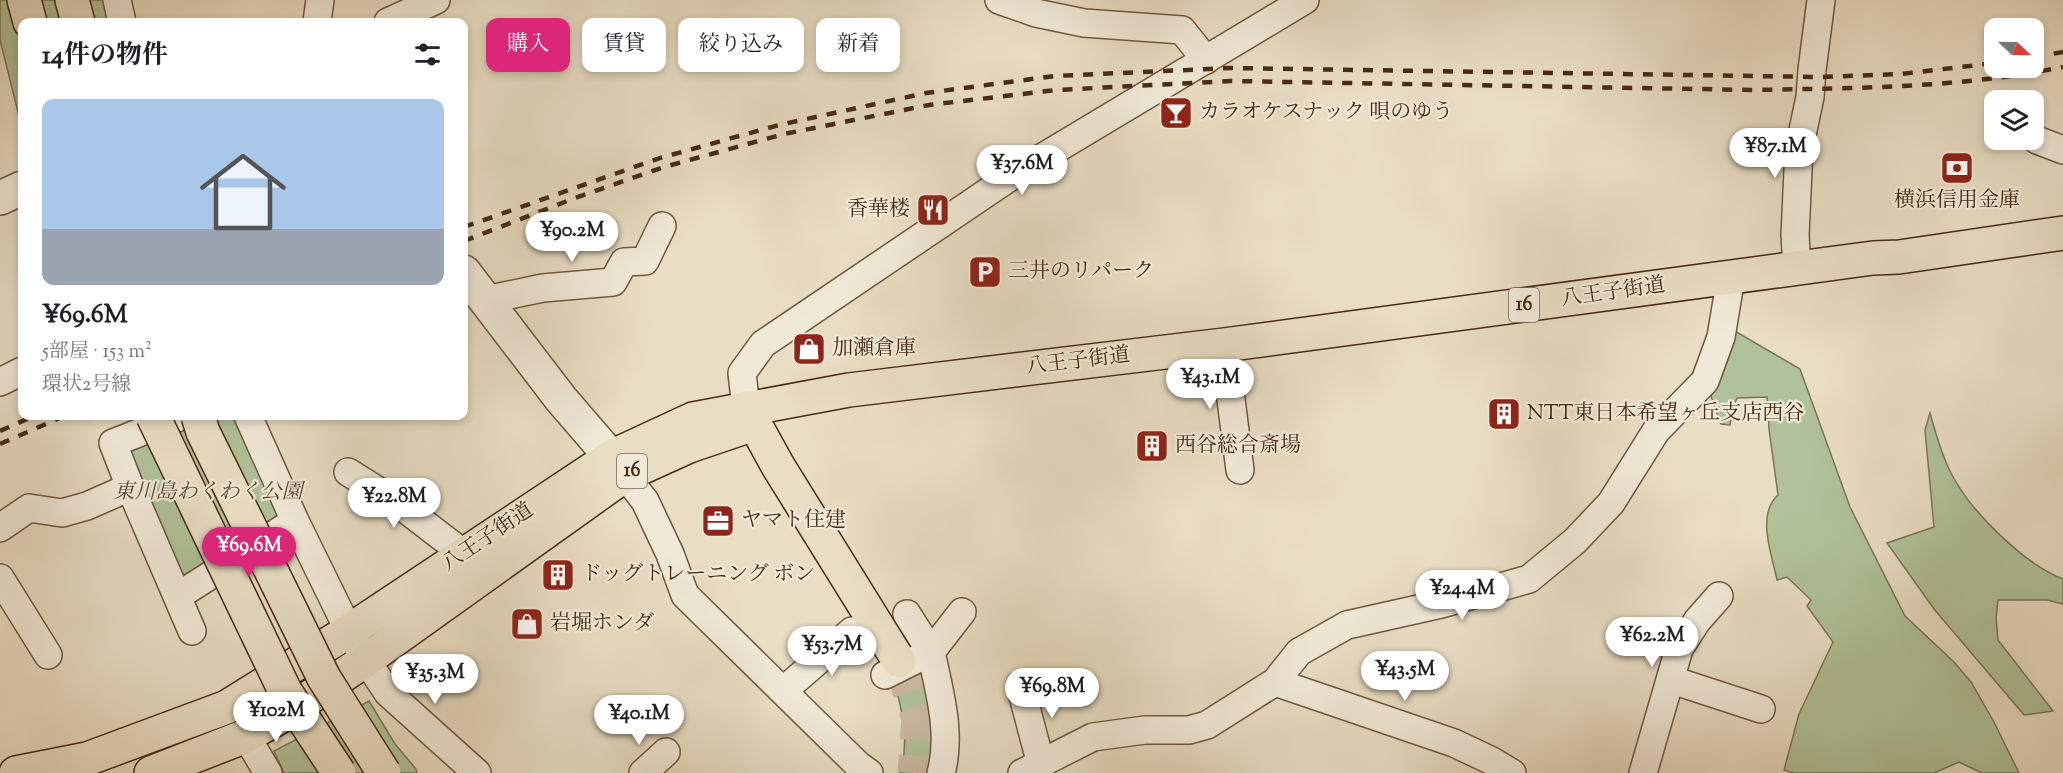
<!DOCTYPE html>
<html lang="ja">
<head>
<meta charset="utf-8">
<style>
  body { margin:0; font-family:"Sorts Mill Goudy","Noto Serif JP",serif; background:#f2f2f2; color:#202124; height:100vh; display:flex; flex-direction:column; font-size:22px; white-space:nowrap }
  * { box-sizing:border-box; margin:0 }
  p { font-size:20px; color:#757577 }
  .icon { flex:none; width:33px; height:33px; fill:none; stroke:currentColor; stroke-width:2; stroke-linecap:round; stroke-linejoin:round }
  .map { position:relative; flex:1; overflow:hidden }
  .details { position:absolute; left:18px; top:18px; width:450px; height:402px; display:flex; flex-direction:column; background:#fff; border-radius:12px; box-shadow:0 3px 9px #0003 }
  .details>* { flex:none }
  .top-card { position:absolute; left:486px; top:18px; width:570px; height:54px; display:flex; gap:12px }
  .needle { width:39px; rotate:112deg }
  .buttons { position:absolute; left:1984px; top:18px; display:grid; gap:12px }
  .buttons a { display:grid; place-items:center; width:60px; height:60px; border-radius:12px; background:#fff; box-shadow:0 3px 9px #0003; font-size:30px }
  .price { position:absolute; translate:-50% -51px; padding:0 14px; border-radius:21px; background:#fff; color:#222; font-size:20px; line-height:39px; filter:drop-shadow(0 2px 3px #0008) }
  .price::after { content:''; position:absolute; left:50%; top:36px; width:18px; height:14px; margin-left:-9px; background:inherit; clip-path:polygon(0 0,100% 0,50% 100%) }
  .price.current { background:#db2777; color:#fff }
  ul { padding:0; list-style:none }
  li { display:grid; align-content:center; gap:12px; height:318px; padding:0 24px }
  li span { display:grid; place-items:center; height:186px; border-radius:12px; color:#555 }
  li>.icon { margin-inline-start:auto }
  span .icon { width:108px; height:108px; fill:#fffc; stroke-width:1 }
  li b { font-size:26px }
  h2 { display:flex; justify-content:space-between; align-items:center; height:72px; padding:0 24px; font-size:26px }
  .tag { padding:0 21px; border-radius:12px; background:#fff; box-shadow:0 3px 9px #0003; font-size:21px; line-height:54px }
  .tag.current { background:#db2777; color:#fff }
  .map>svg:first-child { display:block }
  .green { fill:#b0c299; stroke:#7c7656; stroke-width:1.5 }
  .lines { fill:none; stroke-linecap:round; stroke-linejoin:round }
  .primary-tunnel { stroke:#c9b9a0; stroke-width:33; stroke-dasharray:33 16; stroke-linecap:butt }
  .minor-casing { stroke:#70583e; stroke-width:30 }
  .tertiary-casing { stroke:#70583e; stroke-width:36 }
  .primary-casing { stroke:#472b12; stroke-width:36 }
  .trunk-casing { stroke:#472b12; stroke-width:36 }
  .minor { stroke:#f1e9d8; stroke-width:27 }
  .tertiary { stroke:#f1e9d8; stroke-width:33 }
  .primary { stroke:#e9ddc3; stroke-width:33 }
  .trunk { stroke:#e9ddc3; stroke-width:33 }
  .rail { stroke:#472b12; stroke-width:4.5; stroke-dasharray:10 10; stroke-linecap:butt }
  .primary-bridge-casing { stroke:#472b12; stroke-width:36; stroke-linecap:butt }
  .primary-bridge { stroke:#e9ddc3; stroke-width:33 }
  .labels { text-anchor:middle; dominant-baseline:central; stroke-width:4.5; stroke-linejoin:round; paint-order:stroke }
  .shield { fill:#f1e9d8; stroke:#7a644d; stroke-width:1.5 }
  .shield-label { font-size:20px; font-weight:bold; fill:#472b12 }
  .poi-label { font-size:21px; fill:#472b12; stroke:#f1e9d8; text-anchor:start }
  .street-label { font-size:21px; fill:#472b12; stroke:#f1e9d8 }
  .park-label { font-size:21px; font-style:italic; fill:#5c492d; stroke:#f1e9d8 }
</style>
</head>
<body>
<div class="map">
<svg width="2063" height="773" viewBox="0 0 2063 773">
  <rect width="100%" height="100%" fill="#e9ddc3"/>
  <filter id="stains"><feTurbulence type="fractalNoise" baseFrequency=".00333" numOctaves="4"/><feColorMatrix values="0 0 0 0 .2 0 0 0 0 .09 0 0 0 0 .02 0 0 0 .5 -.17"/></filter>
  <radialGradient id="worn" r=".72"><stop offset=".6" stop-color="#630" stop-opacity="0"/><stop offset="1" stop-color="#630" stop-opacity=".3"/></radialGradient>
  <!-- green -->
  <g class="green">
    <path d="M0,0H106L112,22H22V128L0,40Z"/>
    <path d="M1733,330L1800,369L1850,507L1905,616L1954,662L1971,682L1994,722L2019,773H1982L1959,762L1934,773H1794L1784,770L1799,714L1833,642L1807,606L1811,600L1787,577L1777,580C1772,555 1756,515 1778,495L1769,429L1767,397L1737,398L1733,408L1730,425L1721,424L1708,388Z"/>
    <path d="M1930,413C1936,434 1941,454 1951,473C1970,511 2024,564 2063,579V604L2047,600H1998L1996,618L1998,640L2053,711L2024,715L1934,609L1887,543L1934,527L1925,430Z"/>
    <path d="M200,416H240L286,520L179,585L123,446Z"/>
    <path d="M918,664L931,687L934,773H900C910,741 902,708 893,678Z"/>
    <path d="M369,701L395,744L416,769L417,773H284L274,751Z"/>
  </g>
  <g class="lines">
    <!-- primary-tunnel -->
    <path class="primary-tunnel" d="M899,661L918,718L914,773"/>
    <!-- minor casing -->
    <g class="minor-casing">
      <g id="minor">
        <path d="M117,0L122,22"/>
        <path d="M999,0L1036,13L1084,23L1182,30L1206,60"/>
        <path d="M317,22L320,0"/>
        <path d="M388,22L436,0"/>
        <path d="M2037,140L2063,150"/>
        <path d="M1797,268L1795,235L1799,149L1810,97L1812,70L1821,0"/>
        <path d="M485,300L543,288L613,282L624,262L645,261L662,226"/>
        <path d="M1224,345L1240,470"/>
        <path d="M0,382L22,371"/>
        <path d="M746,408L742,373L763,344L1013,175L1305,0"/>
        <path d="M248,416L295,521L349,631L366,660L388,693L477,773"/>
        <path d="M613,460L645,501L670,554L685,595L858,765L869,773"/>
        <path d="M348,472L399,504L464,554"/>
        <path d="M130,487L192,631"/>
        <path d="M0,528L29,508L62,513L87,506L130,487L113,443L182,416"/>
        <path d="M0,578L48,655"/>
        <path d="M178,596L295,521"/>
        <path d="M885,675L931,652L907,614"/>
        <path d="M1672,680L1761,709"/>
        <path d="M1275,682L1454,743L1492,761L1512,773"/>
        <path d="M1020,685L1041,764"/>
        <path d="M783,691L852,631"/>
        <path d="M246,736L268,773"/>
        <path d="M643,773L666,752"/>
        <path d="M941,773C952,734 939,690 931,652L962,612"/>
        <path d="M1022,773L1093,737L1145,730H1189L1207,725L1275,682L1299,652L1347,625L1441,604L1529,579L1575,541L1611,503L1656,431L1705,381L1721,337L1731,277"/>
        <path d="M1643,773L1679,649L1697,621L1719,596"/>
      </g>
    </g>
    <!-- tertiary casing -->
    <g class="tertiary-casing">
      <g id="tertiary">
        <path d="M0,198L22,188"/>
        <path d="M464,272L561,399L611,457"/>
      </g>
    </g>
    <!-- primary casing -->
    <g class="primary-casing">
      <g id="primary">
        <path d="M24,0L30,22"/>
        <path d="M72,0L78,22"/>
        <path d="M746,408L778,466L899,661"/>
      </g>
    </g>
    <!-- trunk casing -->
    <g class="trunk-casing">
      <g id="trunk">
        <path d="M16,773L87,759L227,707L349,631L611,457L693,419L849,390L1224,345L1873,258L1899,257L2063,233"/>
        <path d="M151,773L246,736L283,715L366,660L625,475L689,446L751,425"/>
      </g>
    </g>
    <!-- minor -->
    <use href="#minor" class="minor"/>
    <!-- tertiary -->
    <use href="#tertiary" class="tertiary"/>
    <!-- primary -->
    <use href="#primary" class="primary"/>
    <!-- trunk -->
    <use href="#trunk" class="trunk"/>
    <!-- rail -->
    <g class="rail">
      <path d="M2034,57L2063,52"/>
      <path d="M464,227L660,158L779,125L926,93L1055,76L1230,68L1820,77L1901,74L1995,63"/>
      <path d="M464,241L575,198L664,167L784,134L929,105L1056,90L1231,81L1753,90C1859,88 1959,88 2063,67"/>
      <path d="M0,431L34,416"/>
      <path d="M0,444L64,416"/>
    </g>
    <!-- primary-bridge casing -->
    <g class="primary-bridge-casing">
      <g id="primary-bridge">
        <path d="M153,416L285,691L339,773"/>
        <path d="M198,416L203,432L324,678L384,773"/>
      </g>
    </g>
    <!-- primary-bridge -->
    <use href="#primary-bridge" class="primary-bridge"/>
  </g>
  <!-- icons -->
  <defs>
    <g id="bar-square" transform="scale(1.725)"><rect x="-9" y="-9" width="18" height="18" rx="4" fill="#8f2418" stroke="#f1e9d8"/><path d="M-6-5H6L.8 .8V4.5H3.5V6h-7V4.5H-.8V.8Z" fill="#fff"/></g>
    <g id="bank-square" transform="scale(1.725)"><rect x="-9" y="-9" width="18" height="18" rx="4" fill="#8f2418" stroke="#f1e9d8"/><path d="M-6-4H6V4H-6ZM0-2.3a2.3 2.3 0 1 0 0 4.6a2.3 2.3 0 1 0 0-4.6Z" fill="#fff"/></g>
    <g id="restaurant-square" transform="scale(1.725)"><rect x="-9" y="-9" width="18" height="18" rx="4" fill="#8f2418" stroke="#f1e9d8"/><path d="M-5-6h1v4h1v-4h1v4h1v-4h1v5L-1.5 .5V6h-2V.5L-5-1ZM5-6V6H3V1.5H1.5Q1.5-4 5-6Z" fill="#fff"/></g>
    <g id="parking-square" transform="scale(1.725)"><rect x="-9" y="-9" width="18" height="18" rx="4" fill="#8f2418" stroke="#f1e9d8"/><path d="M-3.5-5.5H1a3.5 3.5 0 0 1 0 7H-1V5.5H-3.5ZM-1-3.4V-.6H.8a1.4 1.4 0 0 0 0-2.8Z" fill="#fff"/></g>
    <g id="shop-square" transform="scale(1.725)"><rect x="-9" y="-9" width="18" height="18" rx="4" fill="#8f2418" stroke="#f1e9d8"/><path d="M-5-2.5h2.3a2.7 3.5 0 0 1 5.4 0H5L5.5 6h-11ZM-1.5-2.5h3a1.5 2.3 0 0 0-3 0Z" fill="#fff"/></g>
    <g id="building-square" transform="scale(1.725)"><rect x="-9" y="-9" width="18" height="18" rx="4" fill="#8f2418" stroke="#f1e9d8"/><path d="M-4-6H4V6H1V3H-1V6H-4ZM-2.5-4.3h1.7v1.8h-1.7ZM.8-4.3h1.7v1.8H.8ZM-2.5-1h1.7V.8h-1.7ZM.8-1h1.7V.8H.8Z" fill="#fff"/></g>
    <g id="office-square" transform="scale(1.725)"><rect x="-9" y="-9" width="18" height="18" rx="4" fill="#8f2418" stroke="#f1e9d8"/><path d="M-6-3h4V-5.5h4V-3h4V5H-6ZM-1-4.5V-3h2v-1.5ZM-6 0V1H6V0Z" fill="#fff"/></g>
  </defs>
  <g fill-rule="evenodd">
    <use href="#bar-square" x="1176" y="113"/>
    <use href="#bank-square" x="1957" y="168"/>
    <use href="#restaurant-square" x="933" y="210"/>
    <use href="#parking-square" x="985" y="272"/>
    <use href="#shop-square" x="809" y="349"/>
    <use href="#building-square" x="1504" y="414"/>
    <use href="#building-square" x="1152" y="446"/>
    <use href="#office-square" x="718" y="521"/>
    <use href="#building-square" x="558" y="575"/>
    <use href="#shop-square" x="527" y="624"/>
  </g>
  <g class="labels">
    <!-- shield labels -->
    <g class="shield">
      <rect x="1509" y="288" width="30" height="34" rx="4.5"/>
      <rect x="617" y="454" width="30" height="34" rx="4.5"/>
    </g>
    <g class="shield-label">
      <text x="1524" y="305">16</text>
      <text x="632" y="471">16</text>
    </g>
    <!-- poi labels -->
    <g class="poi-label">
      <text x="1199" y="113">カラオケスナック 唄のゆう</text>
      <text x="1957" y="201" text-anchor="middle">横浜信用金庫</text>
      <text x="910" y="210" text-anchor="end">香華楼</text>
      <text x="1008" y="272">三井のリパーク</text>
      <text x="832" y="349">加瀬倉庫</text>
      <text x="1527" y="414">NTT東日本希望ヶ丘支店西谷</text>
      <text x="1175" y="446">西谷総合斎場</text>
      <text x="741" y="521">ヤマト住建</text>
      <text x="581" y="575">ドッグトレーニング ボン</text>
      <text x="550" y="624">岩堀ホンダ</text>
    </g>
    <!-- street labels -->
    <g class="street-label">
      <text transform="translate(1613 293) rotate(-8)">八王子街道</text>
      <text transform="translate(1078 362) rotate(-7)">八王子街道</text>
      <text transform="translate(488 538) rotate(-34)">八王子街道</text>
    </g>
    <!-- park labels -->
    <g class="park-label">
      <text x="208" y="493">東川島わくわく公園</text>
    </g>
  </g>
  <rect width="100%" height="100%" filter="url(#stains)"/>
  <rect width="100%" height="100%" fill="url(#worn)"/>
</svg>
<div class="buttons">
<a><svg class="needle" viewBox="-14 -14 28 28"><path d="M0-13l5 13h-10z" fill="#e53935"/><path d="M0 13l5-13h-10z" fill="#757577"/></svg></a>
<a><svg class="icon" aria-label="layers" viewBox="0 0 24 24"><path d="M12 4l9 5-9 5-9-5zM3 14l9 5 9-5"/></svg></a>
</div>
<b class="price" style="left:1775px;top:179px">¥87.1M</b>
<b class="price" style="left:1022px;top:196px">¥37.6M</b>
<b class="price" style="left:572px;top:263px">¥90.2M</b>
<b class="price" style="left:1210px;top:410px">¥43.1M</b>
<b class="price" style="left:394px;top:529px">¥22.8M</b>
<b class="price current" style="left:249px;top:578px">¥69.6M</b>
<b class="price" style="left:1462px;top:621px">¥24.4M</b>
<b class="price" style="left:1652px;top:668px">¥62.2M</b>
<b class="price" style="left:832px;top:677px">¥53.7M</b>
<b class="price" style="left:1405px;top:702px">¥43.5M</b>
<b class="price" style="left:435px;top:705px">¥35.3M</b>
<b class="price" style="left:1052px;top:719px">¥69.8M</b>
<b class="price" style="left:276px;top:743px">¥102M</b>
<b class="price" style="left:639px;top:746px">¥40.1M</b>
<div class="top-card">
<a class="tag current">購入</a>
<a class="tag">賃貸</a>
<a class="tag">絞り込み</a>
<a class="tag">新着</a>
</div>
<section class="details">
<h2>14件の物件<svg class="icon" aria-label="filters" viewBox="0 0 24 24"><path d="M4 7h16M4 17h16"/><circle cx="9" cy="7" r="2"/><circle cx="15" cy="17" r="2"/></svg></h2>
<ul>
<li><span style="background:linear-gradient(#a9c7e8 70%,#9aa5b1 0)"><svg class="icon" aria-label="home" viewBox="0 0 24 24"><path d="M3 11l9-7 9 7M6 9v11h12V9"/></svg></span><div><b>¥69.6M</b><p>5部屋 · 153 m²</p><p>環状2号線</p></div></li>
</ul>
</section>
</div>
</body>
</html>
